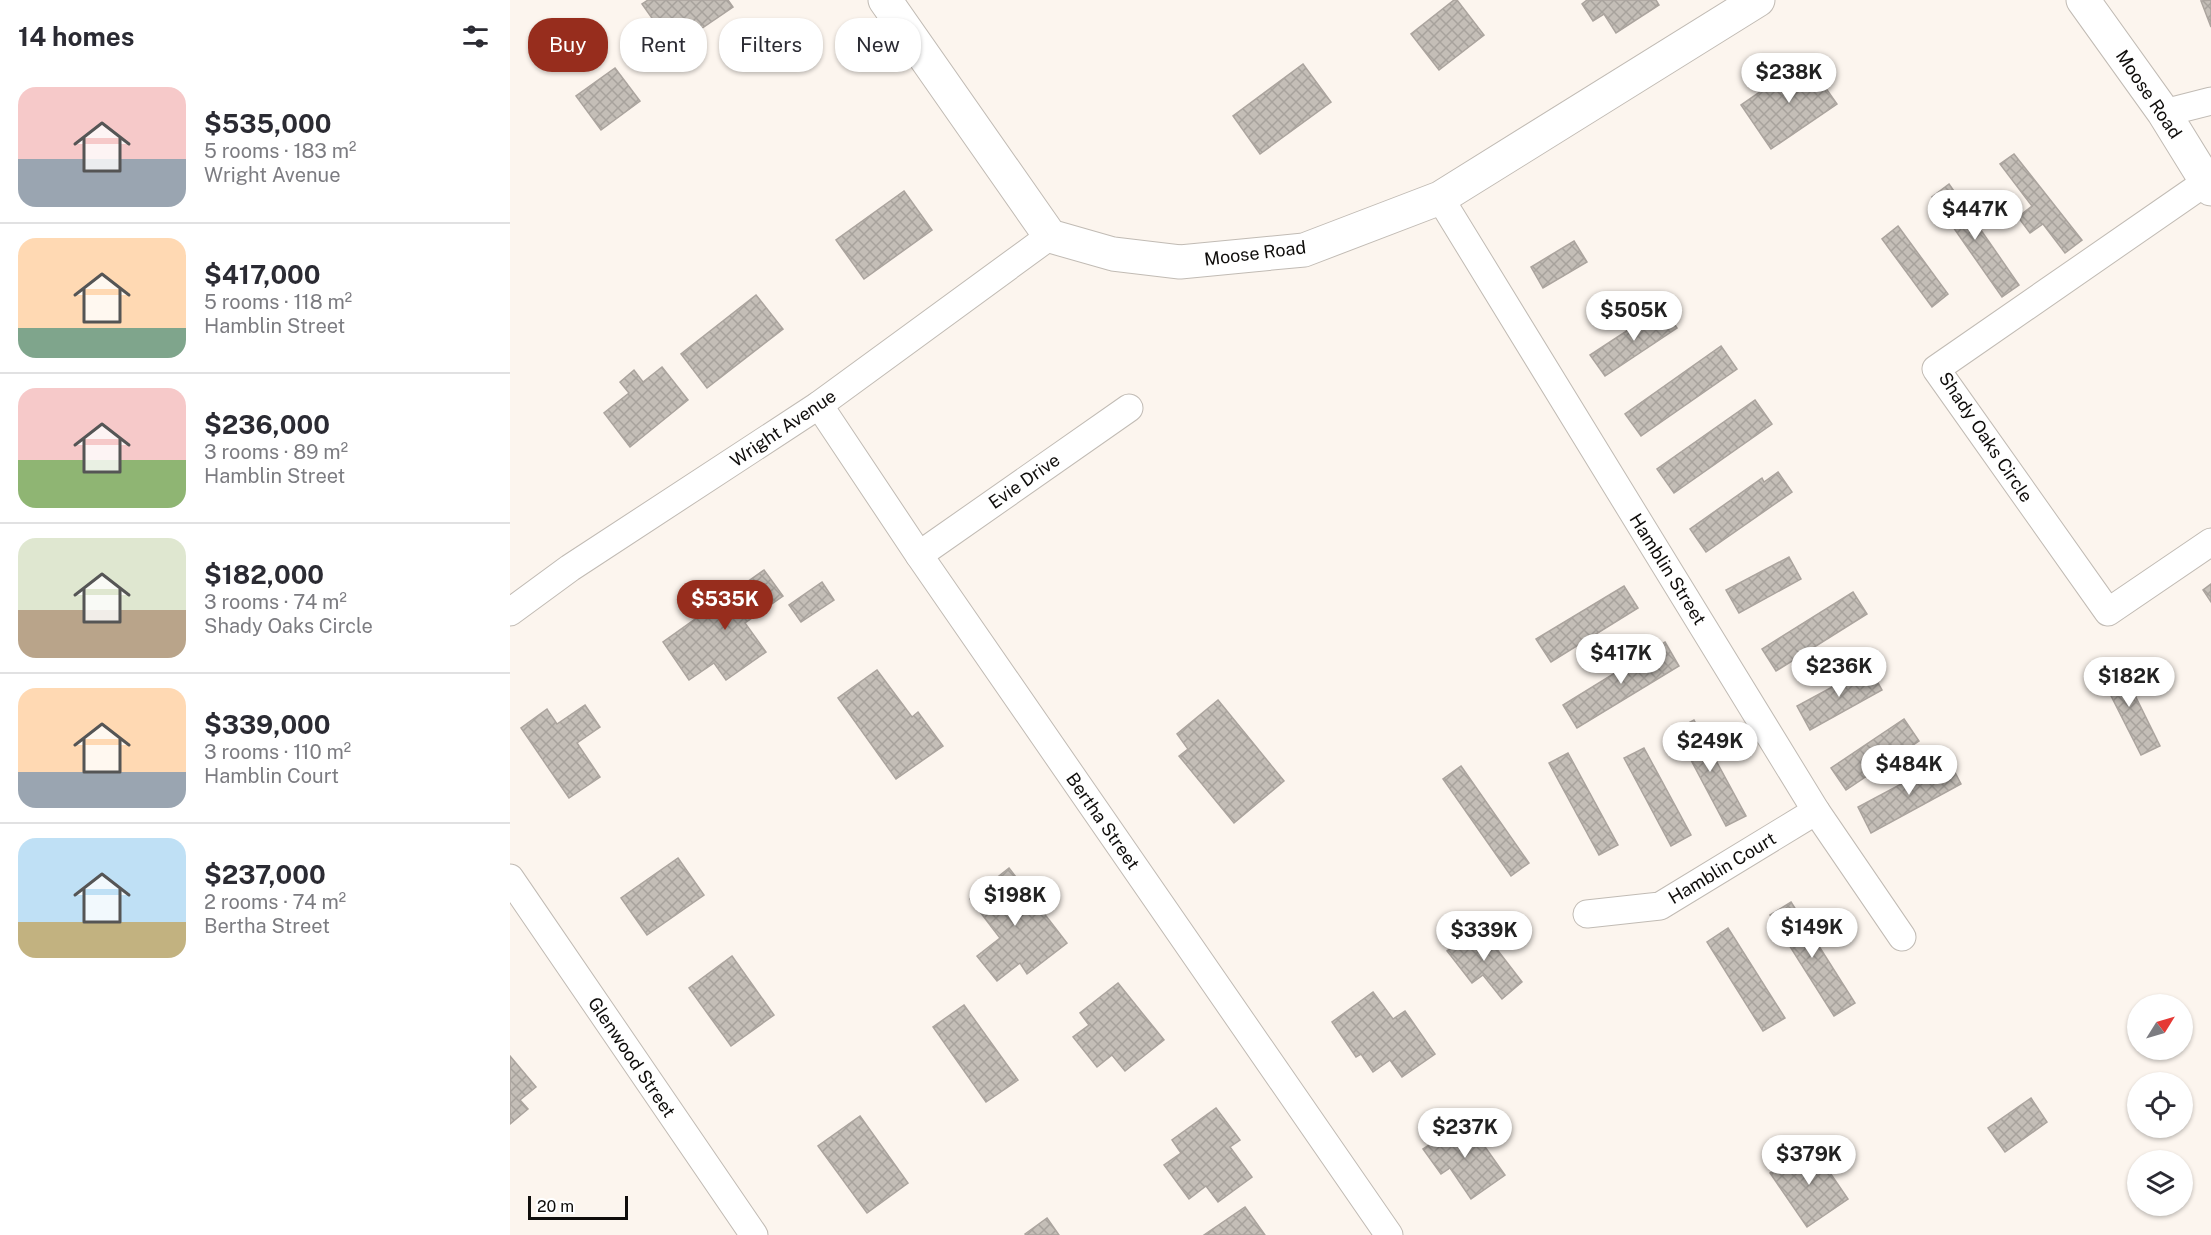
<!DOCTYPE html>
<html lang="en">
<head>
<meta charset="utf-8">
<style>
  body { margin:0; font-family:"Public Sans",sans-serif; background:#f2f2f3; color:#2b2b33; height:100vh; display:flex; flex-direction:column; font-size:22px; white-space:nowrap }
  * { box-sizing:border-box; margin:0 }
  p { font-size:20px; color:#7c7c81 }
  .icon { flex:none; width:33px; height:33px; fill:none; stroke:currentColor; stroke-width:2; stroke-linecap:round; stroke-linejoin:round }
  .map { position:relative; flex:1; overflow:hidden }
  .panel { display:flex; flex-direction:column; background:#fff; width:510px }
  .panel>* { flex:none }
  .banner { position:absolute; left:18px; top:18px; width:570px; height:54px; display:flex; gap:12px }
  .needle { width:39px; rotate:53deg }
  .buttons { position:absolute; left:1617px; top:994px; display:grid; gap:12px }
  .buttons a { display:grid; place-items:center; width:66px; height:66px; border-radius:50%; background:#fff; box-shadow:0 2px 4px #0004; font-size:30px }
  .scale { position:absolute; left:18px; bottom:15px; width:100px; box-sizing:border-box; padding-left:6px; border:3px solid #0f0d0b; border-top:0; font-size:16px; line-height:21px; white-space:nowrap; color:#0f0d0b; -webkit-text-stroke:4px #fff; paint-order:stroke }
  .price { position:absolute; translate:-50% -51px; padding:0 14px; border-radius:21px; background:#fff; color:#222; font-size:20px; line-height:39px; filter:drop-shadow(0 2px 3px #0008) }
  .price::after { content:''; position:absolute; left:50%; top:36px; width:18px; height:14px; margin-left:-9px; background:inherit; clip-path:polygon(0 0,100% 0,50% 100%) }
  .price.current { background:#972d1d; color:#fff }
  ul { padding:0; list-style:none }
  li { display:flex; align-items:center; gap:18px; height:150px; padding:0 18px }
  li+li { border-top:2px solid #e1e1e2 }
  li span { display:grid; place-items:center; flex:none; width:168px; height:120px; border-radius:18px; color:#555 }
  li>.icon { margin-inline-start:auto }
  span .icon { width:72px; height:72px; fill:#fffc; stroke-width:1 }
  li b { font-size:26px }
  h2 { display:flex; justify-content:space-between; align-items:center; height:72px; padding:0 18px; font-size:26px }
  .chip { padding:0 21px; border-radius:24px; background:#fff; box-shadow:0 2px 4px #0004; font-size:21px; line-height:54px }
  .chip.current { background:#972d1d; color:#fff }
  main { display:flex; flex:1; min-height:0 }
  .map>svg:first-child { display:block }
  .building { fill:url(#building-cross-hatch); stroke:#aba49e; stroke-width:1.5 }
  .lines { fill:none; stroke-linecap:round; stroke-linejoin:round }
  .street-casing { stroke:#c1bbb4; stroke-width:29 }
  .secondary-casing { stroke:#c1bbb4; stroke-width:35 }
  .street { stroke:#fff; stroke-width:27 }
  .secondary { stroke:#fff; stroke-width:33 }
  .labels { text-anchor:middle; dominant-baseline:central; stroke-width:6; stroke-linejoin:round; paint-order:stroke }
  .street-label { font-size:18px; fill:#0f0d0b; stroke:#fff }
</style>
</head>
<body>
<main>
<section class="panel">
<h2>14 homes<svg class="icon" aria-label="filters" viewBox="0 0 24 24"><path d="M4 7h16M4 17h16"/><circle cx="9" cy="7" r="2"/><circle cx="15" cy="17" r="2"/></svg></h2>
<ul>
<li><span style="background:linear-gradient(#f6c9c9 60%,#9aa5b1 0)"><svg class="icon" aria-label="home" viewBox="0 0 24 24"><path d="M3 11l9-7 9 7M6 9v11h12V9"/></svg></span><div><b>$535,000</b><p>5 rooms · 183 m²</p><p>Wright Avenue</p></div></li>
<li><span style="background:linear-gradient(#ffd9b3 75%,#7fa58c 0)"><svg class="icon" aria-label="home" viewBox="0 0 24 24"><path d="M3 11l9-7 9 7M6 9v11h12V9"/></svg></span><div><b>$417,000</b><p>5 rooms · 118 m²</p><p>Hamblin Street</p></div></li>
<li><span style="background:linear-gradient(#f6c9c9 60%,#8fb573 0)"><svg class="icon" aria-label="home" viewBox="0 0 24 24"><path d="M3 11l9-7 9 7M6 9v11h12V9"/></svg></span><div><b>$236,000</b><p>3 rooms · 89 m²</p><p>Hamblin Street</p></div></li>
<li><span style="background:linear-gradient(#dfe7d0 60%,#b9a48a 0)"><svg class="icon" aria-label="home" viewBox="0 0 24 24"><path d="M3 11l9-7 9 7M6 9v11h12V9"/></svg></span><div><b>$182,000</b><p>3 rooms · 74 m²</p><p>Shady Oaks Circle</p></div></li>
<li><span style="background:linear-gradient(#ffd9b3 70%,#9aa5b1 0)"><svg class="icon" aria-label="home" viewBox="0 0 24 24"><path d="M3 11l9-7 9 7M6 9v11h12V9"/></svg></span><div><b>$339,000</b><p>3 rooms · 110 m²</p><p>Hamblin Court</p></div></li>
<li><span style="background:linear-gradient(#bfe0f5 70%,#c2b280 0)"><svg class="icon" aria-label="home" viewBox="0 0 24 24"><path d="M3 11l9-7 9 7M6 9v11h12V9"/></svg></span><div><b>$237,000</b><p>2 rooms · 74 m²</p><p>Bertha Street</p></div></li>
</ul>
</section>
<div class="map">
<svg width="1701" height="1235" viewBox="0 0 1701 1235">
  <defs>
    <pattern id="building-cross-hatch" width="8" height="8" patternUnits="userSpaceOnUse" patternTransform="scale(1.5)"><rect width="8" height="8" fill="#c4beb7"/><path d="M0 0l8 8M0 8l8-8" fill="none" stroke="#a7a29c"/></pattern>
  </defs>
  <rect width="100%" height="100%" fill="#fcf5ee"/>
  <!-- building -->
  <g class="building">
    <path d="M138,0H218L223,7L163,48L132,4Z"/>
    <path d="M944,0H947L974,35L929,70L901,34Z"/>
    <path d="M1077,0H1146L1149,5L1106,33L1094,14L1083,21L1072,4Z"/>
    <path d="M1701,0V27L1691,1Z"/>
    <path d="M1296,60L1327,104L1261,149L1231,105Z"/>
    <path d="M793,64L821,102L750,154L723,116Z"/>
    <path d="M105,68L130,101L91,130L66,96Z"/>
    <path d="M1504,154L1572,240L1555,253L1533,224L1520,233L1508,217L1522,206L1490,164Z"/>
    <path d="M1439,184L1509,285L1492,297L1422,197Z"/>
    <path d="M394,191L422,230L354,279L326,240Z"/>
    <path d="M1388,226L1438,294L1422,307L1372,239Z"/>
    <path d="M1064,241L1077,262L1033,288L1021,267Z"/>
    <path d="M246,295L273,329L197,388L171,354Z"/>
    <path d="M1153,307L1167,328L1095,376L1080,355Z"/>
    <path d="M1211,346L1227,369L1131,436L1115,414Z"/>
    <path d="M152,367L178,400L120,447L94,413L119,393L110,382L124,370L133,382Z"/>
    <path d="M1245,400L1262,424L1164,493L1147,469Z"/>
    <path d="M1268,472L1282,492L1196,552L1180,529L1252,478L1254,482Z"/>
    <path d="M1279,557L1291,579L1229,613L1216,590Z"/>
    <path d="M254,570L273,596L235,623L256,652L216,680L204,663L179,680L153,642Z"/>
    <path d="M312,582L324,600L291,622L279,605Z"/>
    <path d="M1701,584V602L1693,590Z"/>
    <path d="M1114,586L1128,608L1041,662L1026,639Z"/>
    <path d="M1343,592L1357,614L1266,671L1252,649Z"/>
    <path d="M1155,642L1169,666L1067,728L1053,705Z"/>
    <path d="M1608,661L1650,746L1631,755L1588,670Z"/>
    <path d="M1359,667L1372,690L1300,730L1287,706Z"/>
    <path d="M367,670L402,717L408,712L433,746L386,779L328,698Z"/>
    <path d="M708,700L774,781L724,823L669,756L678,749L667,734Z"/>
    <path d="M75,705L90,727L67,743L90,777L59,798L11,728L37,709L47,724Z"/>
    <path d="M1394,719L1409,741L1336,790L1321,768Z"/>
    <path d="M1184,720L1236,816L1216,826L1165,730Z"/>
    <path d="M1134,748L1181,835L1161,846L1114,758Z"/>
    <path d="M1058,753L1108,845L1089,855L1039,763Z"/>
    <path d="M1438,759L1451,784L1361,833L1348,807Z"/>
    <path d="M951,766L1019,863L1001,876L933,779Z"/>
    <path d="M168,858L194,895L137,935L111,898Z"/>
    <path d="M499,868L557,943L517,974L510,963L487,981L467,956L490,938L460,899Z"/>
    <path d="M1281,902L1345,1003L1324,1016L1260,915Z"/>
    <path d="M969,926L1012,982L992,999L973,975L962,983L937,951Z"/>
    <path d="M1218,928L1275,1018L1253,1031L1197,942Z"/>
    <path d="M222,956L264,1015L221,1046L179,988Z"/>
    <path d="M608,983L654,1040L615,1071L602,1055L587,1067L563,1037L579,1025L570,1013Z"/>
    <path d="M863,992L883,1019L895,1011L925,1054L892,1077L880,1060L863,1072L851,1054L846,1057L822,1022Z"/>
    <path d="M454,1005L508,1080L476,1102L423,1027Z"/>
    <path d="M0,1056L26,1087L10,1100L18,1109L0,1124Z"/>
    <path d="M1521,1098L1537,1122L1495,1152L1478,1128Z"/>
    <path d="M706,1108L730,1140L720,1147L742,1177L708,1202L696,1186L679,1199L654,1165L671,1153L662,1140Z"/>
    <path d="M350,1116L398,1183L357,1213L308,1146Z"/>
    <path d="M956,1120L995,1175L961,1199L940,1168L931,1174L913,1149Z"/>
    <path d="M1301,1145L1338,1199L1297,1227L1260,1173Z"/>
    <path d="M735,1207L755,1235H694Z"/>
    <path d="M537,1218L549,1235H516L515,1234Z"/>
  </g>
  <g class="lines">
    <!-- street casing -->
    <g class="street-casing">
      <g id="street">
        <path d="M1654,113L1701,101"/>
        <path d="M1696,182L1426,369L1598,612L1701,542"/>
        <path d="M930,198L1306,811L1392,937"/>
        <path d="M309,405L409,555L879,1235"/>
        <path d="M409,555L619,408"/>
        <path d="M0,612L60,568L309,405L540,236"/>
        <path d="M0,878L244,1235"/>
        <path d="M1077,914L1150,906L1306,811"/>
      </g>
    </g>
    <!-- secondary casing -->
    <g class="secondary-casing">
      <g id="secondary">
        <path d="M375,0L540,236L603,254L670,262L794,250L930,198L1248,0"/>
        <path d="M1573,0L1654,113L1701,189"/>
      </g>
    </g>
    <!-- street -->
    <use href="#street" class="street"/>
    <!-- secondary -->
    <use href="#secondary" class="secondary"/>
  </g>
  <g class="labels">
    <!-- street labels -->
    <g class="street-label">
      <text transform="translate(1639 94) rotate(56)">Moose Road</text>
      <text transform="translate(745 253) rotate(-7)">Moose Road</text>
      <text transform="translate(273 428) rotate(-34)">Wright Avenue</text>
      <text transform="translate(1476 437) rotate(56)">Shady Oaks Circle</text>
      <text transform="translate(514 481) rotate(-35)">Evie Drive</text>
      <text transform="translate(1158 569) rotate(58)">Hamblin Street</text>
      <text transform="translate(593 821) rotate(55)">Bertha Street</text>
      <text transform="translate(1212 868) rotate(-31)">Hamblin Court</text>
      <text transform="translate(122 1057) rotate(56)">Glenwood Street</text>
    </g>
  </g>
</svg>
<div class="buttons">
<a><svg class="needle" viewBox="-14 -14 28 28"><path d="M0-13l5 13h-10z" fill="#e53935"/><path d="M0 13l5-13h-10z" fill="#7c7c81"/></svg></a>
<a><svg class="icon" aria-label="locate" viewBox="0 0 24 24"><circle cx="12" cy="12" r="6"/><path d="M12 2v4M12 18v4M2 12h4M18 12h4"/></svg></a>
<a><svg class="icon" aria-label="layers" viewBox="0 0 24 24"><path d="M12 4l9 5-9 5-9-5zM3 14l9 5 9-5"/></svg></a>
</div>
<div class="scale">20 m</div>
<b class="price" style="left:1279px;top:104px">$238K</b>
<b class="price" style="left:1465px;top:241px">$447K</b>
<b class="price" style="left:1124px;top:342px">$505K</b>
<b class="price current" style="left:215px;top:631px">$535K</b>
<b class="price" style="left:1111px;top:685px">$417K</b>
<b class="price" style="left:1329px;top:698px">$236K</b>
<b class="price" style="left:1619px;top:708px">$182K</b>
<b class="price" style="left:1200px;top:773px">$249K</b>
<b class="price" style="left:1399px;top:796px">$484K</b>
<b class="price" style="left:505px;top:927px">$198K</b>
<b class="price" style="left:1302px;top:959px">$149K</b>
<b class="price" style="left:974px;top:962px">$339K</b>
<b class="price" style="left:955px;top:1159px">$237K</b>
<b class="price" style="left:1299px;top:1186px">$379K</b>
<div class="banner">
<a class="chip current">Buy</a>
<a class="chip">Rent</a>
<a class="chip">Filters</a>
<a class="chip">New</a>
</div>
</div>
</main>
</body>
</html>
